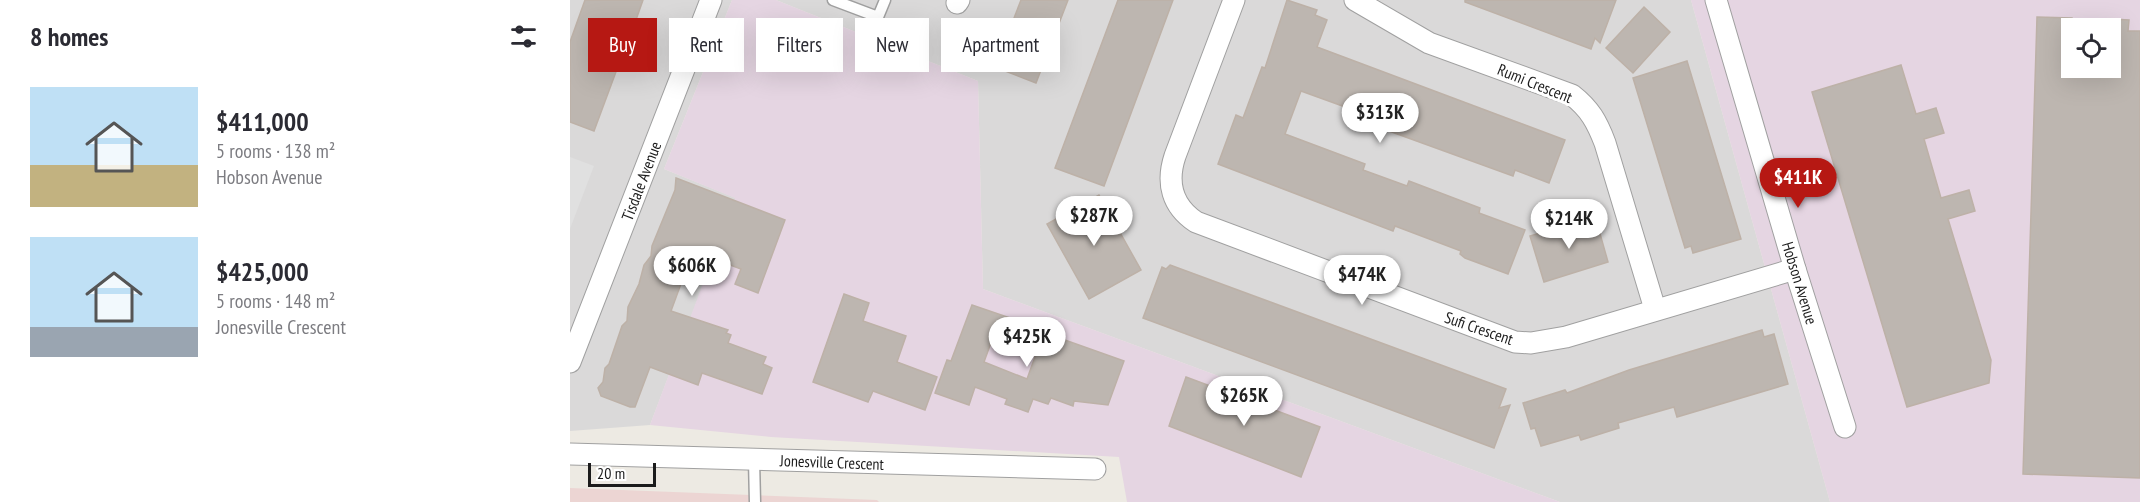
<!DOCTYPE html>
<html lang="en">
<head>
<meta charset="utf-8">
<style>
  body { margin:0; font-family:"PT Sans Narrow",sans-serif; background:#f2f2f3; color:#2b2b33; height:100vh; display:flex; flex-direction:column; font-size:22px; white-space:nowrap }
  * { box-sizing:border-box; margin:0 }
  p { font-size:20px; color:#7c7c81 }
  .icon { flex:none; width:33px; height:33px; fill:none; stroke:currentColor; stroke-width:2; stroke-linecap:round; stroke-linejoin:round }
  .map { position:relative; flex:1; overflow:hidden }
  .panel { display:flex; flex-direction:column; background:#fff; width:570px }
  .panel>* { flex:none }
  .guide { position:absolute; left:18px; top:18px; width:570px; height:54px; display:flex; gap:12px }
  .tools { position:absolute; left:1491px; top:18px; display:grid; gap:12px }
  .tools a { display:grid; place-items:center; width:60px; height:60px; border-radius:0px; background:#fff; box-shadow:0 6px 24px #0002; font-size:30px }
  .scale { position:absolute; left:18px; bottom:15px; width:68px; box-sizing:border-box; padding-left:6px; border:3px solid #1c1c1c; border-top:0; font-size:16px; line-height:21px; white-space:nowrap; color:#1c1c1c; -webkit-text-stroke:4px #fff; paint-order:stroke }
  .price { position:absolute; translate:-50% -51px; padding:0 14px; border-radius:21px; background:#fff; color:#222; font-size:20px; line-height:39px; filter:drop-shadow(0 2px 3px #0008) }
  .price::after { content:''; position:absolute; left:50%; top:36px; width:18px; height:14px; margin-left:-9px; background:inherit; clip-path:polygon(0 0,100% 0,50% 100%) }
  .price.current { background:#b61813; color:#fff }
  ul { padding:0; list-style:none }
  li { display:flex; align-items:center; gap:18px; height:150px; padding:0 30px }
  li span { display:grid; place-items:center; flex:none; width:168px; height:120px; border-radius:0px; color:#555 }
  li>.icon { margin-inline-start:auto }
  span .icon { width:72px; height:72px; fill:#fffc; stroke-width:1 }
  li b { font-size:26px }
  h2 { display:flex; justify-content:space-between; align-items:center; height:72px; padding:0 30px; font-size:26px }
  .pill { padding:0 21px; border-radius:0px; background:#fff; box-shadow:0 6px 24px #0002; font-size:21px; line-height:54px }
  .pill.current { background:#b61813; color:#fff }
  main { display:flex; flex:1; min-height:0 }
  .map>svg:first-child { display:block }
  .residential { fill:#dad9d9 }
  .commercial { fill:#ecd5d3 }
  .industrial { fill:#e5d5e2; fill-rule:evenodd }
  .parking { fill:#e0e0e0 }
  .building { fill:#bdb6b0; stroke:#bdb1a7; stroke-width:1.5 }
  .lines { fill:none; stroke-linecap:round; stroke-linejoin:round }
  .service-casing { stroke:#a0a0a0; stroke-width:13 }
  .minor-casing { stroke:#a0a0a0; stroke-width:23 }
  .service { stroke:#fff; stroke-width:10 }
  .minor { stroke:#fff; stroke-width:21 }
  .labels { text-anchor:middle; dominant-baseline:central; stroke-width:6; stroke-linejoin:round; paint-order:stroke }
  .street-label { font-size:16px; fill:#1c1c1c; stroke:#fff }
</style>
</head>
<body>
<main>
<section class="panel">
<h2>8 homes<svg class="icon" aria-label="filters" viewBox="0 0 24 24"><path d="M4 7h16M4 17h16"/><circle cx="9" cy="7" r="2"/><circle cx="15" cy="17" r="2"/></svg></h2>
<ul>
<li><span style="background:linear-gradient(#bfe0f5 65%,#c2b280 0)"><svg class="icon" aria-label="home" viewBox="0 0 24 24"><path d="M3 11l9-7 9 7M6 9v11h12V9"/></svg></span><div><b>$411,000</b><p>5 rooms · 138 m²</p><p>Hobson Avenue</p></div></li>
<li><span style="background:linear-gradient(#bfe0f5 75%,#9aa5b1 0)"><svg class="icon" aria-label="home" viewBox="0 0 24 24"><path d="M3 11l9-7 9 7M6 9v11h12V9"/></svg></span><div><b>$425,000</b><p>5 rooms · 148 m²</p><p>Jonesville Crescent</p></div></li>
</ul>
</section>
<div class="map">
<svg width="1570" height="502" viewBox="0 0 1570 502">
  <rect width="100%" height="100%" fill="#edeae3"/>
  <!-- residential -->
  <g class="residential">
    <path d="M0,0H162L94,169L166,198L80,425L0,431Z"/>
    <path d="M206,0H1121L1260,502H990L413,289L408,81Z"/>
  </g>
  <!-- commercial -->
  <path class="commercial" d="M0,488L307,500L309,502H0Z"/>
  <!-- industrial -->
  <g class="industrial">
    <path d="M162,0H206L408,81L413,289L990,502H557L549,457L201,437L80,425L165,198L94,169Z"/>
    <path d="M1121,0H1570V502H1260ZM1502,28H1540V68H1502Z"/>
  </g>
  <!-- parking -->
  <path class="parking" d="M0,157L24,166L0,229Z"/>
  <!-- building -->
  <g class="building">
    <path d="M15,0H73L61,34L63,35L53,61H50L24,131L0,122V42Z"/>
    <path d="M451,0H498L466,83L425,67Z"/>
    <path d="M548,0H603L534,186L485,168Z"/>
    <path d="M717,0L747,10L745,15L757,20L747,47L995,140L979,183L945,170L943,176L786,119L789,112L731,91L715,134L795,164L793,170L837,186L839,181L910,208L909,213L955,230L938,274L895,258L890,254L891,251L825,226L823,231L648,164L666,115L673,118L692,67L695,68Z"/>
    <path d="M895,0H1046L1030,43L1025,38L1021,49L895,2Z"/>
    <path d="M1074,7L1100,32L1063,73L1036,48Z"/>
    <path d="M1467,17L1502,18V68H1540V19L1559,20L1558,31H1570V478L1453,474Z"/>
    <path d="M1117,61L1171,239L1123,253L1121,246L1115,248L1063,78Z"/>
    <path d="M1331,65L1346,114L1366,108L1374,133L1354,139L1371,198L1399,190L1405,211L1378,219L1421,360L1419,383L1337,407L1242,92Z"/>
    <path d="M106,178L215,220L188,293L165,284L171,269L123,251L101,311L158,330L156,333L161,335L158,343L196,357L193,364L202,368L192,394L132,373L128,385L80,367L65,407H60L31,396L28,388L33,382L35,368L39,364L52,326L57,321L58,307L69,284L74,265L81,256L82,246L105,190Z"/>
    <path d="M529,195L571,270L519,299L477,224Z"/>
    <path d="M1020,218L1024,231L1029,230L1038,262L974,282L960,236Z"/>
    <path d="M600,265L936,389L929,408L940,405L924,448L573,318L592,267L596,269Z"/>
    <path d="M274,294L299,303L293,321L336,336L327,362L367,377L355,410L303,391L298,402L243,382Z"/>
    <path d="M402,305L440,318L434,335L423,337L414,362L457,379L477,324L493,330L492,339L554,361L538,405L504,401L503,406L481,398L478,404L463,399L458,412L435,404L437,399L405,387L399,405L365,393L377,360L381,361Z"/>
    <path d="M1192,330L1194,337L1204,334L1218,384L1107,417L1104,407L1048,423L1049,428L1011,440L1009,435L971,446L965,428L961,429L953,403L995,390L997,393L1059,370Z"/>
    <path d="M616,377L750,427L731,477L599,426Z"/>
  </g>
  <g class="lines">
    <!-- service casing -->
    <g class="service-casing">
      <g id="service">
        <path d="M263,0L308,17L315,0"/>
        <path d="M184,460L185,502"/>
      </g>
    </g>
    <!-- minor casing -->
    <g class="minor-casing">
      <g id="minor">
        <path d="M664,0L605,156C596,183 602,206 626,222L945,342L961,343L996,337L1225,269"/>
        <path d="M785,0L859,43L1002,95C1020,109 1027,122 1035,143L1085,309"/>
        <path d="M1146,0L1225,269L1275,427"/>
        <path d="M387,3L389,0"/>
        <path d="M0,362L141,0"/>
        <path d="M0,454L525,469"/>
      </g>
    </g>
    <!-- service -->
    <use href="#service" class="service"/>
    <!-- minor -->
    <use href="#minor" class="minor"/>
  </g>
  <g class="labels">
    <!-- street labels -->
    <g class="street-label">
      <text transform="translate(965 83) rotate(22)">Rumi Crescent</text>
      <text transform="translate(71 181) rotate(-69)">Tisdale Avenue</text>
      <text transform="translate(1230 283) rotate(73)">Hobson Avenue</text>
      <text transform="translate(909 328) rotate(19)">Sufi Crescent</text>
      <text transform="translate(262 462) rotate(2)">Jonesville Crescent</text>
    </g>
  </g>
</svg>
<div class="tools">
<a><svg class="icon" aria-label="locate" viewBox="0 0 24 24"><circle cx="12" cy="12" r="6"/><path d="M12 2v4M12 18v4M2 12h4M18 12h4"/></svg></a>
</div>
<div class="scale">20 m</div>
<b class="price" style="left:810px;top:144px">$313K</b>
<b class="price current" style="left:1228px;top:209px">$411K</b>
<b class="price" style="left:524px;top:247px">$287K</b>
<b class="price" style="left:999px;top:250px">$214K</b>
<b class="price" style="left:122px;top:297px">$606K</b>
<b class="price" style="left:792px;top:306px">$474K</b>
<b class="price" style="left:457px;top:368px">$425K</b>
<b class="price" style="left:674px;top:427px">$265K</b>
<div class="guide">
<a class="pill current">Buy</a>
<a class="pill">Rent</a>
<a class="pill">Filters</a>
<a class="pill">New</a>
<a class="pill">Apartment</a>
</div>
</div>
</main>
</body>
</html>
